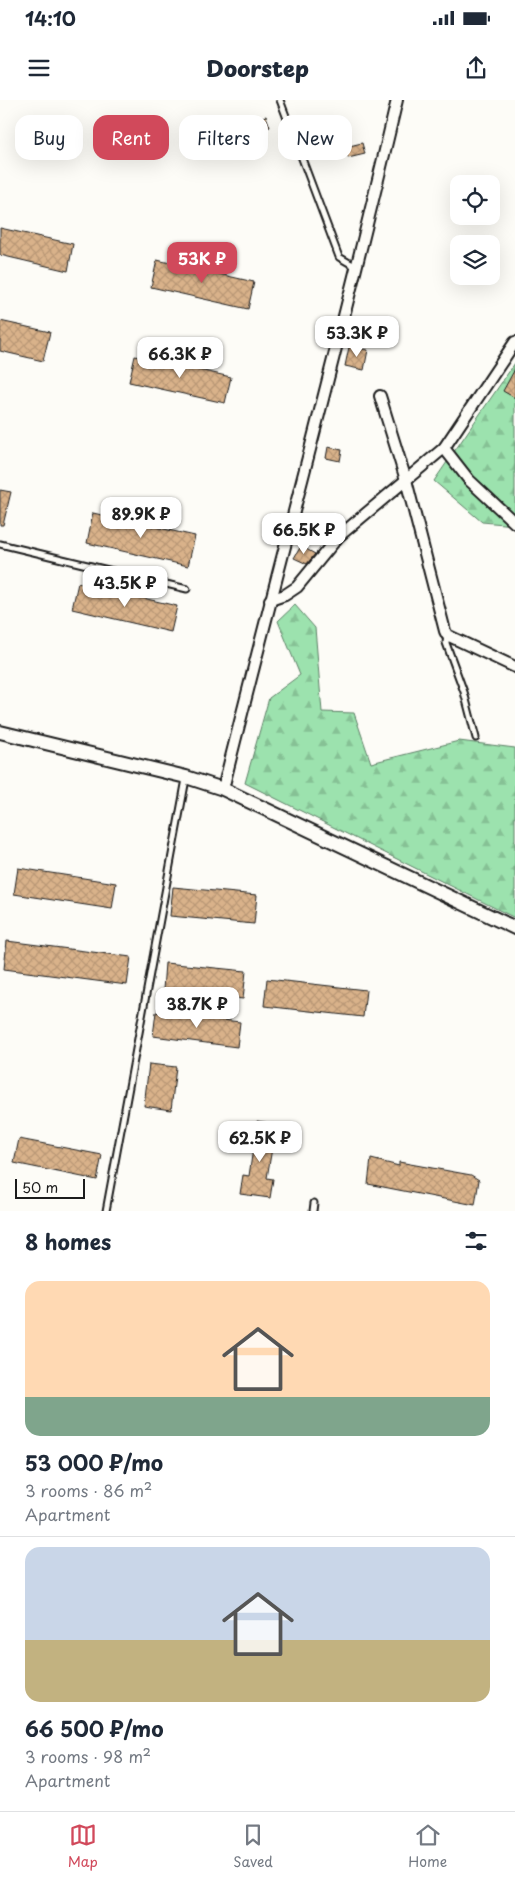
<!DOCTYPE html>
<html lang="en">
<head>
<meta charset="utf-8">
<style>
  body { margin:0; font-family:"Playpen Sans",sans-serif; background:#f2f2f3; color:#1f2937; height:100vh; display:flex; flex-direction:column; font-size:19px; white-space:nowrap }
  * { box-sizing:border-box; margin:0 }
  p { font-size:16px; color:#747a83 }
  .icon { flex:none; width:28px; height:28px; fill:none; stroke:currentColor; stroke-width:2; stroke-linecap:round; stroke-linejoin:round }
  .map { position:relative; height:1111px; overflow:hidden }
  .drawer { display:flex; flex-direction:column; background:#fff; flex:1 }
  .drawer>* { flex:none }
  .top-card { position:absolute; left:15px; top:15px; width:485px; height:45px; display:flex; gap:10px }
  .buttons { position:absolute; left:450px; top:75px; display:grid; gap:10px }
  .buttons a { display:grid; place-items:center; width:50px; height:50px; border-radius:10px; background:#fff; box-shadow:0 5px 20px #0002; font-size:25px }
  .scale { position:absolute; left:15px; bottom:12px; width:70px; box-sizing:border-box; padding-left:5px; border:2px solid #1c1c1c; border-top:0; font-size:14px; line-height:18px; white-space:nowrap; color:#1c1c1c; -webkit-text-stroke:4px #fdfcf7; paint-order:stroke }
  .price { position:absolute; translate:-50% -42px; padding:0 11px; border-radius:10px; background:#fff; color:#222; font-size:16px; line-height:32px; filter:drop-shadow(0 1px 2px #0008) }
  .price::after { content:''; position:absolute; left:50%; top:30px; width:15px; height:11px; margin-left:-8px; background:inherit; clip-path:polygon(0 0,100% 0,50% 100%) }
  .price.on { background:#d1495b; color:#fff }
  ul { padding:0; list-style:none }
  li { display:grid; align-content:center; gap:10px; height:265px; padding:0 25px }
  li+li { border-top:1px solid #e0e1e3 }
  li span { display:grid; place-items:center; height:155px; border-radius:15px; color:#555 }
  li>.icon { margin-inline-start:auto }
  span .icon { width:90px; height:90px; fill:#fffc; stroke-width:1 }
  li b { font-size:21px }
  h2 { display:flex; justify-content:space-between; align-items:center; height:60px; padding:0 25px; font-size:21px }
  .chip { padding:0 18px; border-radius:15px; background:#fff; box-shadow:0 5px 20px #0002; font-size:18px; line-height:45px }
  .chip.on { background:#d1495b; color:#fff }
  .status { display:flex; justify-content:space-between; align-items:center; height:35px; padding:0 25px; background:#fff; direction:ltr }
  .status svg { height:14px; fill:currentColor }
  header { display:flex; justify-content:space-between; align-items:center; height:65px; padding:0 25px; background:#fff; font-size:22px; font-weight:800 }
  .tabs { display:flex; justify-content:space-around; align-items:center; height:70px; border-top:1px solid #e0e1e3; background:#fff; font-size:14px; color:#747a83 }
  .tabs a { display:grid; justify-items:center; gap:2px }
  .tabs .on { color:#d1495b }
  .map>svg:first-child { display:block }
  .forest { fill:url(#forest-firs); stroke:#5c7f65 }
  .building { fill:url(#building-cross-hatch); stroke:#1c1c1c }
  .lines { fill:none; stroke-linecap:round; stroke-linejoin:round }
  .service-casing { stroke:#1c1c1c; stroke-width:9 }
  .minor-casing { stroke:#1c1c1c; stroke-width:14 }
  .tertiary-casing { stroke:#1c1c1c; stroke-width:16 }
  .service { stroke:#fdfcf7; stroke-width:5 }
  .minor { stroke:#fdfcf7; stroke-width:10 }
  .tertiary { stroke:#fdfcf7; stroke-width:12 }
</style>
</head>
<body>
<div class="status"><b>14:10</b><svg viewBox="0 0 49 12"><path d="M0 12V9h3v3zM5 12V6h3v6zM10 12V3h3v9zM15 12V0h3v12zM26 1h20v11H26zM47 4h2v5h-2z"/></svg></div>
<header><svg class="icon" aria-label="menu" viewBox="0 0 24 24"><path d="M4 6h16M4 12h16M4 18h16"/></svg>Doorstep<svg class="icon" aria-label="share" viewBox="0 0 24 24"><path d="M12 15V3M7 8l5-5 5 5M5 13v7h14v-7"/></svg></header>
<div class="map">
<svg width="515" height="1111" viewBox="0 0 515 1111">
  <defs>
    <pattern id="forest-firs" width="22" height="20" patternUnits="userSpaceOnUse" patternTransform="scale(1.25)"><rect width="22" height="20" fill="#9ce2ae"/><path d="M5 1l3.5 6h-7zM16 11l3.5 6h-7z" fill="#86c195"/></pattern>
    <pattern id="building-cross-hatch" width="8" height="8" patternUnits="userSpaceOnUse" patternTransform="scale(1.25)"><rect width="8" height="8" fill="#d9b28a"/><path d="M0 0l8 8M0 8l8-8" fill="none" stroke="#ba9876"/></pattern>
  </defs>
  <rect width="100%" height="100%" fill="#fdfcf7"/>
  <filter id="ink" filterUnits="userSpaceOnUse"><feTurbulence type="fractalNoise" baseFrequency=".02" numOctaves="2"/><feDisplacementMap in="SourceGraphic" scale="10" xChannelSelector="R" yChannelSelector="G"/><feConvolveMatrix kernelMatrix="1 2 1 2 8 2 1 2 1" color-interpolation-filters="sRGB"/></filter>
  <g filter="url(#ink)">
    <!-- forest -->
    <g class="forest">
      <path d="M515,263V425L482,422L434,381Z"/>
      <path d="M295,505L315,528L322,612L354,613L371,663L459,641L515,648V818L245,683L269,598L300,575L278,521Z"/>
    </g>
    <!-- building -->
    <g class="building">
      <path d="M266,16L270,27L257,31L253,20Z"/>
      <path d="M362,43L365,54L348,58L345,47Z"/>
      <path d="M0,128L73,144L68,171L0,155Z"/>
      <path d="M157,160L254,182L248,209L151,187Z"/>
      <path d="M0,221L50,232L43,261L0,251Z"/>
      <path d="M349,247L368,250L364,270L345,266Z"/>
      <path d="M135,256L231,277L225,303L129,282Z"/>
      <path d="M515,269V298L503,291Z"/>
      <path d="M328,347L342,350L340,361L326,358Z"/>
      <path d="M0,390L11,392L3,425H0Z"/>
      <path d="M93,413L195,436L188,466L87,443Z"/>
      <path d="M301,446L315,454L307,464L294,458Z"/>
      <path d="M78,483L177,506L171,532L72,509Z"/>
      <path d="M18,768L116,783L112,809L14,794Z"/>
      <path d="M173,787L257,795L254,824L170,816Z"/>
      <path d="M7,841L131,857L127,885L4,869Z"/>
      <path d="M165,863L246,871L243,899L163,890Z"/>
      <path d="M267,879L366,890L363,917L264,906Z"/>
      <path d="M156,912L240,922L237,947L153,936Z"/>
      <path d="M149,964L176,967L171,1010L144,1006Z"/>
      <path d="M257,1021L276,1024L267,1078L273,1079L270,1098L240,1094L243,1075L249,1076Z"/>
      <path d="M19,1039L102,1055L97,1080L14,1063Z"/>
      <path d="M371,1059L399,1066V1062L471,1075L479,1080L475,1105L368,1084Z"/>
    </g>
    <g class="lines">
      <!-- service casing -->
      <g class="service-casing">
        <g id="service">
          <path d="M280,0L339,157L358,168"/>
          <path d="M0,444L187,489"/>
          <path d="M447,535L446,543L464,592L476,638"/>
          <path d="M106,1111L186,679"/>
          <path d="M313,1111L314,1103"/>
        </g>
      </g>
      <!-- minor casing -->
      <g class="minor-casing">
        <g id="minor">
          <path d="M380,296L406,380L445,531L447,535L515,567"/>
          <path d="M444,348L469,380L515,423"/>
          <path d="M270,500L285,495L297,487L338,437L444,348L515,242"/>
          <path d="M223,689C280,460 343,231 397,0"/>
        </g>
      </g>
      <!-- tertiary casing -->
      <g class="tertiary-casing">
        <path id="tertiary" d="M0,632L186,677L223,689L515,828"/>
      </g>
      <!-- service -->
      <use href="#service" class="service"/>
      <!-- minor -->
      <use href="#minor" class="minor"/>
      <!-- tertiary -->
      <use href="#tertiary" class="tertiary"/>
    </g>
  </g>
</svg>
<div class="buttons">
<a><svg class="icon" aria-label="locate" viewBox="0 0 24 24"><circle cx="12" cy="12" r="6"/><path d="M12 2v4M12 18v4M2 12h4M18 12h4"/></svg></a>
<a><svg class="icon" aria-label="layers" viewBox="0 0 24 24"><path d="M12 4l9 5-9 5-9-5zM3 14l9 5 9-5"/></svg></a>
</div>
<div class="scale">50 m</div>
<b class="price on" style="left:202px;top:184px">53K ₽</b>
<b class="price" style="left:357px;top:258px">53.3K ₽</b>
<b class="price" style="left:180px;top:279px">66.3K ₽</b>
<b class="price" style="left:141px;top:439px">89.9K ₽</b>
<b class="price" style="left:304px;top:455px">66.5K ₽</b>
<b class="price" style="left:125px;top:508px">43.5K ₽</b>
<b class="price" style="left:197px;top:929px">38.7K ₽</b>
<b class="price" style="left:260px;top:1063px">62.5K ₽</b>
<div class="top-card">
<a class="chip">Buy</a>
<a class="chip on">Rent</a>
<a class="chip">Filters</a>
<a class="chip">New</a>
</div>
</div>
<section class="drawer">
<h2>8 homes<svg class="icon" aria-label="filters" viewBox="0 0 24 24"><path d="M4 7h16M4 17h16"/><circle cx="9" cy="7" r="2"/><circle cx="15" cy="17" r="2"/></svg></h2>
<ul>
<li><span style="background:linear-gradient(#ffd9b3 75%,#7fa58c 0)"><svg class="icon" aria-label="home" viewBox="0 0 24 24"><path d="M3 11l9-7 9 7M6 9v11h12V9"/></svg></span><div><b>53 000 ₽/mo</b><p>3 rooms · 86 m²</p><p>Apartment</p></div></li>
<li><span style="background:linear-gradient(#c9d6e8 60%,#c2b280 0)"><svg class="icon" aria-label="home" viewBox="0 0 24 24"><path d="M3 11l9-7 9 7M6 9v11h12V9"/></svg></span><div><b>66 500 ₽/mo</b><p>3 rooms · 98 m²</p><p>Apartment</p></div></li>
</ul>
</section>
<nav class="tabs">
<a class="on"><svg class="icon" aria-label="map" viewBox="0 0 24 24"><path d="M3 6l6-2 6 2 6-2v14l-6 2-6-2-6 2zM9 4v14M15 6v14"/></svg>Map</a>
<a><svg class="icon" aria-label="saved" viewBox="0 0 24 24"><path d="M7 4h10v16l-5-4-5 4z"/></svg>Saved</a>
<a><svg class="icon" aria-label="home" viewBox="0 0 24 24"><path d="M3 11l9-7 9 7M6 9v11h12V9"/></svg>Home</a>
</nav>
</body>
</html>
